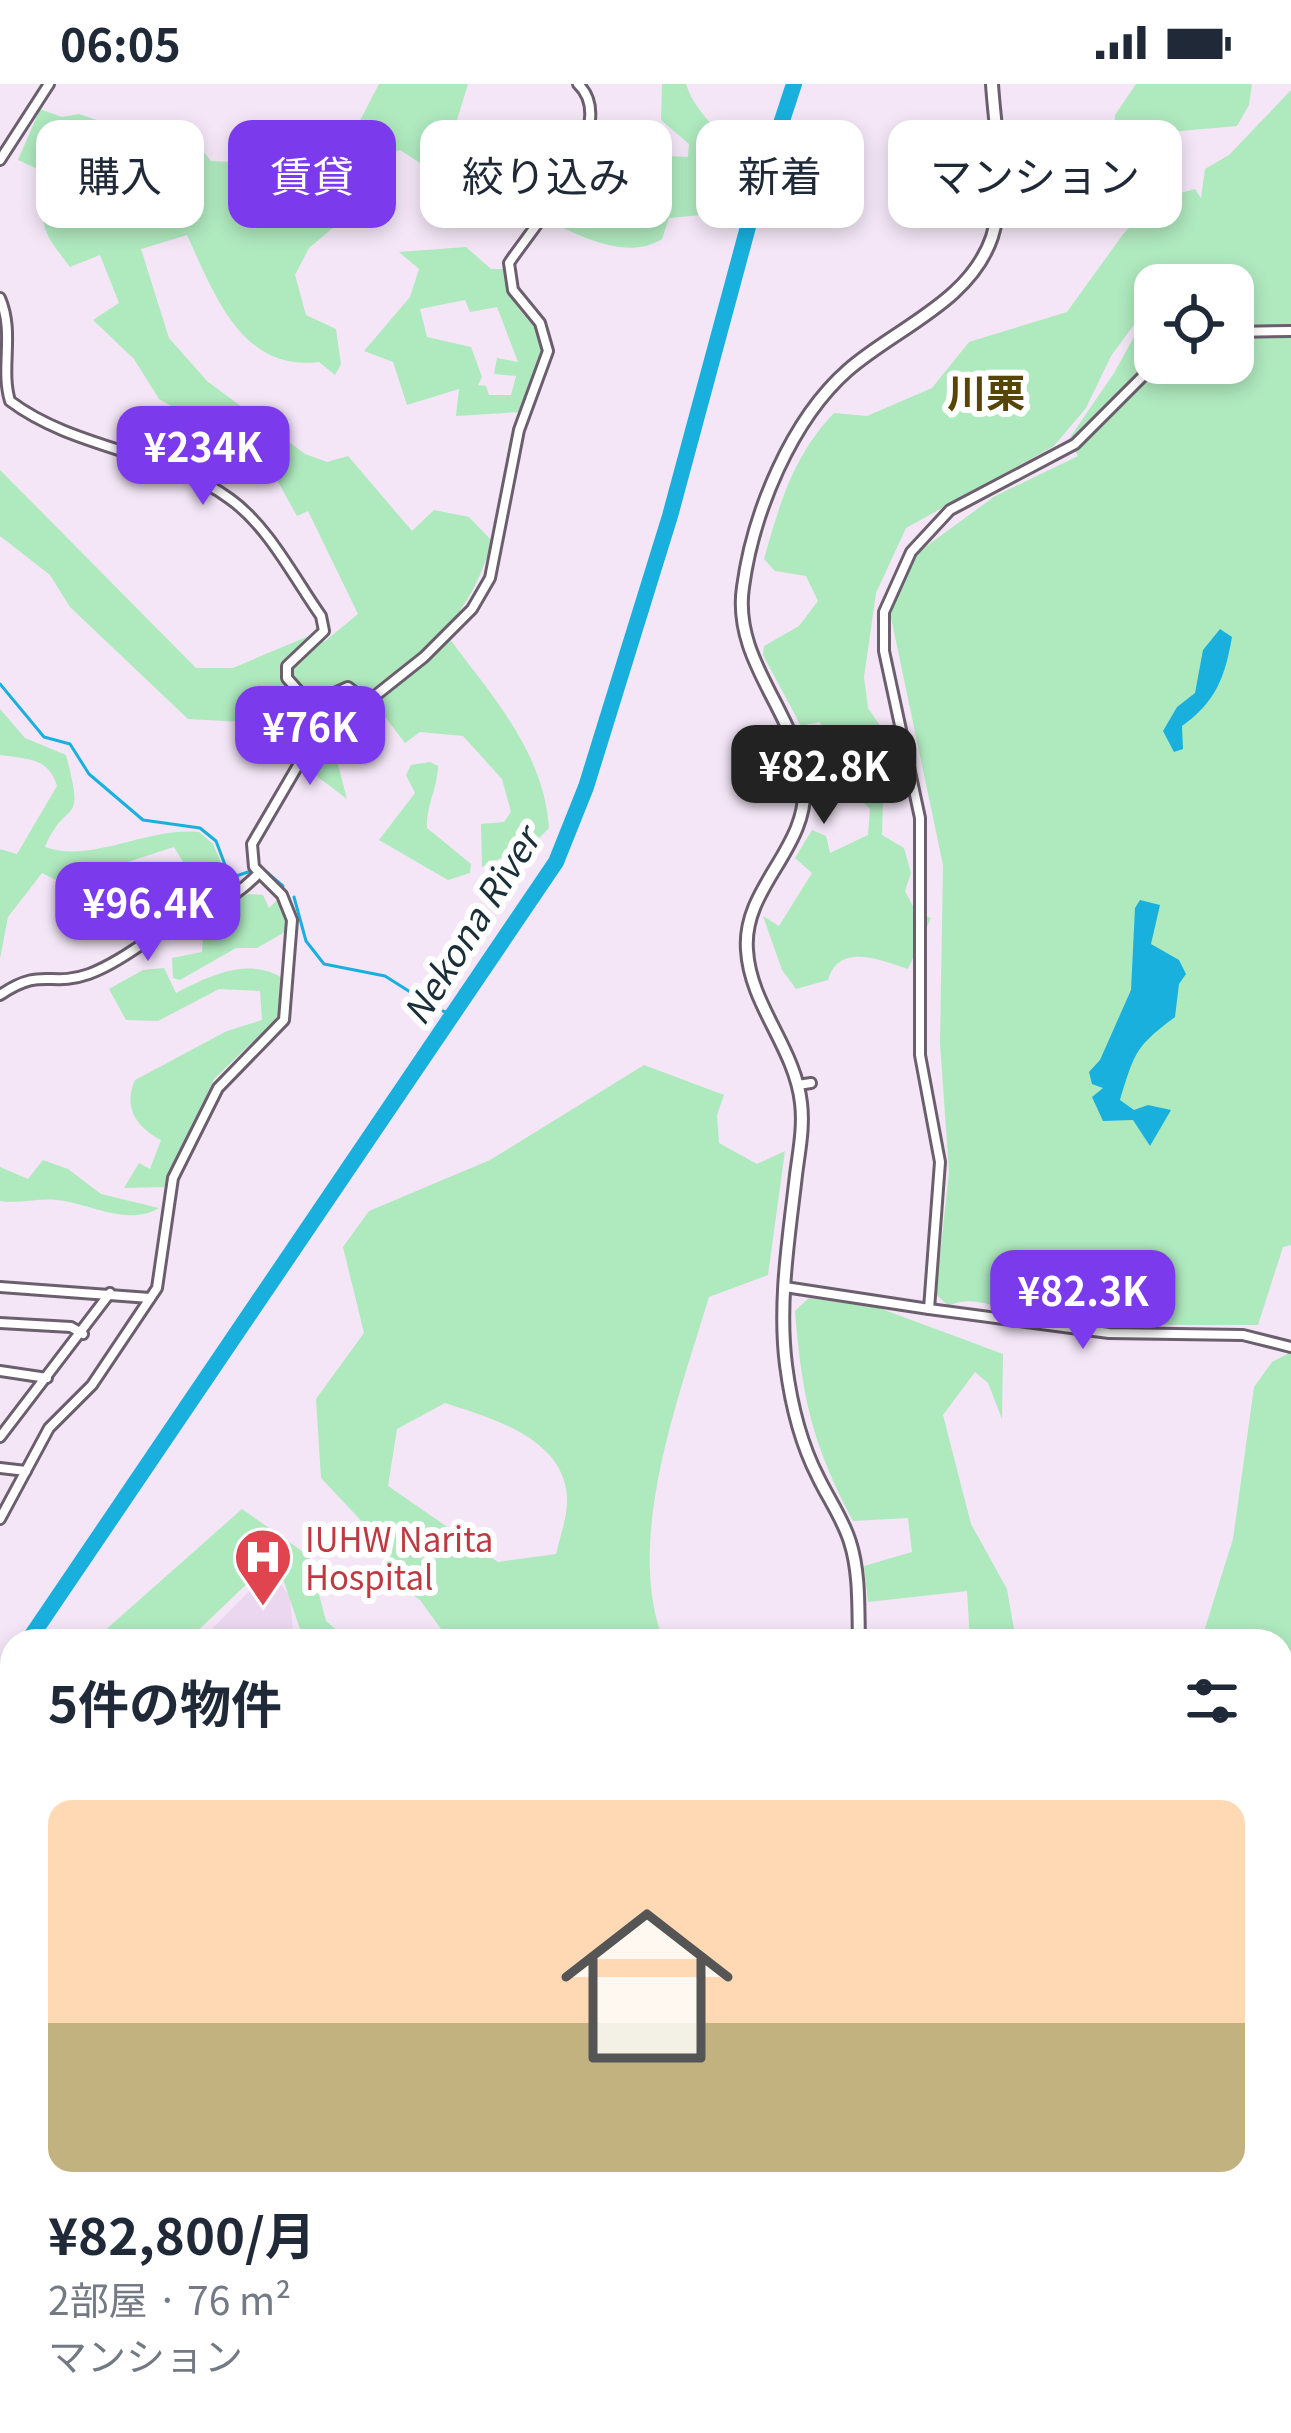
<!DOCTYPE html>
<html lang="ja">
<head>
<meta charset="utf-8">
<style>
  body { margin:0; font-family:Georgia,"Noto Sans JP",serif; background:#f2f2f3; color:#1f2937; height:100vh; display:flex; flex-direction:column; font-size:45px; white-space:nowrap }
  * { box-sizing:border-box; margin:0 }
  p { font-size:39px; color:#747a83 }
  .icon { flex:none; width:66px; height:66px; fill:none; stroke:currentColor; stroke-width:2; stroke-linecap:round; stroke-linejoin:round }
  .map { position:relative; flex:1; overflow:hidden }
  .details { position:absolute; left:0px; top:1545px; width:1293px; height:804px; display:flex; flex-direction:column; background:#fff; border-radius:36px 36px 0 0; box-shadow:0 6px 18px #0003 }
  .details>* { flex:none }
  .top-card { position:absolute; left:36px; top:36px; width:1221px; height:108px; display:flex; gap:24px }
  .controls { position:absolute; left:1134px; top:180px; display:grid; gap:24px }
  .controls a { display:grid; place-items:center; width:120px; height:120px; border-radius:24px; background:#fff; box-shadow:0 6px 18px #0003; font-size:60px }
  .price { position:absolute; translate:-50% -102px; padding:0 27px; border-radius:24px; background:#7c3aed; color:#fff; font-size:39px; line-height:78px; filter:drop-shadow(0 3px 6px #0008) }
  .price::after { content:''; position:absolute; left:50%; top:72px; width:36px; height:27px; margin-left:-18px; background:inherit; clip-path:polygon(0 0,100% 0,50% 100%) }
  .price.current { background:#222; color:#fff }
  ul { padding:0; list-style:none }
  li { display:grid; align-content:center; gap:24px; height:636px; padding:0 48px }
  li+li { border-top:3px solid #e0e1e3 }
  li span { display:grid; place-items:center; height:372px; border-radius:24px; color:#555 }
  li>.icon { margin-inline-start:auto }
  span .icon { width:216px; height:216px; fill:#fffc; stroke-width:1 }
  li b { font-size:51px }
  h2 { display:flex; justify-content:space-between; align-items:center; height:144px; padding:0 48px; font-size:51px }
  .tag { padding:0 42px; border-radius:24px; background:#fff; box-shadow:0 6px 18px #0003; font-size:42px; line-height:108px }
  .tag.current { background:#7c3aed; color:#fff }
  .status { display:flex; justify-content:space-between; align-items:center; height:84px; padding:0 60px; background:#fff; direction:ltr }
  .status svg { height:33px; fill:currentColor }
  .map>svg:first-child { display:block }
  .built { fill:#ebd8f0 }
  .green { fill:#afe9be; fill-rule:evenodd }
  .water { fill:#19b0dd }
  .lines { fill:none; stroke-linecap:round; stroke-linejoin:round }
  .stream { stroke:#19b0dd; stroke-width:3 }
  .river { stroke:#19b0dd; stroke-width:16 }
  .street-casing { stroke:#6b5f6e; stroke-width:14 }
  .secondary-casing { stroke:#6b5f6e; stroke-width:16 }
  .street { stroke:#fff; stroke-width:8 }
  .secondary { stroke:#fff; stroke-width:10 }
  .labels { text-anchor:middle; dominant-baseline:central; stroke-width:12; stroke-linejoin:round; paint-order:stroke }
  .health-label { font-size:33px; fill:#be3a42; stroke:#fff; text-anchor:start }
  .water-label { font-size:36px; font-style:italic; fill:#1a2f38; stroke:#fff }
  .quarter-label { font-size:39px; font-weight:bold; fill:#564503; stroke:#fff }
</style>
</head>
<body>
<div class="status"><b>06:05</b><svg viewBox="0 0 49 12"><path d="M0 12V9h3v3zM5 12V6h3v6zM10 12V3h3v9zM15 12V0h3v12zM26 1h20v11H26zM47 4h2v5h-2z"/></svg></div>
<div class="map">
<svg width="1291" height="2349" viewBox="0 0 1291 2349">
  <rect width="100%" height="100%" fill="#f4e6f7"/>
  <!-- built -->
  <path class="built" d="M279,1497L290,1513L294,1557H200L256,1500Z"/>
  <!-- green -->
  <g class="green">
    <path d="M379,0H468L456,39L437,61L453,71L450,80L471,90L470,104L507,108L513,125L526,134L519,143L400,66L332,93L361,120L309,164L295,191L306,231L336,245L341,280L335,291L319,278C241,288 214,209 187,151L141,165L169,254L207,297L305,370L327,378L348,372L412,447L434,426L469,433L492,457C465,551 414,572 342,627C329,637 323,650 308,658L259,639L188,635L70,523L50,491L0,452V386L196,584H233L318,548L324,558L358,530L308,427L297,432L267,378L159,315L134,275L93,236L119,219L100,171L70,183C53,160 33,141 49,112H64L134,139L143,128L162,134L171,118L158,88L131,62L53,59L44,88L18,76L40,25L62,33L79,30L161,58L177,51L198,61L211,77L295,81L333,46L354,48Z"/>
    <path d="M662,0H686C698,39 740,54 737,99L713,130L669,134L662,155C628,176 585,154 552,139L565,116L602,133L615,109H635L649,71L688,73L689,60L661,36Z"/>
    <path d="M1136,0H1252L1249,21L1237,42L1124,52L1115,42V31Z"/>
    <path d="M1291,6V1161L1283,1163L1258,1241C1178,1241 1099,1243 1020,1229C993,1224 974,1210 948,1222L936,1210L949,1088L940,959L943,781L890,529L917,469L995,412L1078,372L1069,355L1114,289L1155,215V279H1233V201H1155V212L1111,272L1086,324L1054,362L906,444L876,509L864,593L868,624L885,649L882,751L904,764L911,789L905,807L916,828L931,834L908,885C880,876 839,858 828,896L796,905L782,886L763,832L779,842L812,789L795,774L812,746L826,752L830,769L868,751L870,725L842,696L826,645L819,638L801,642L763,571L764,562L799,542L818,517L806,492L775,487L764,475C780,419 793,372 834,329L867,332L932,304L969,258L1067,228L1124,149L1159,115L1195,105L1201,114L1205,85L1229,71Z"/>
    <path d="M466,163L491,185H503C517,262 571,221 521,328L456,332L459,305L407,321L393,278L364,267L410,213L419,185L399,168ZM465,216L470,228L497,223L518,278L497,274L494,290L516,292L511,311H489L486,302L478,301L482,293L471,263L427,253L420,225Z"/>
    <path d="M449,554C493,613 544,669 549,744L535,758L482,783L481,740L504,738L511,728L502,695L463,652L420,648L405,659L375,620Z"/>
    <path d="M0,625L25,654L66,671C86,747 67,711 45,763C91,780 147,743 199,748L213,760L234,809L209,821L174,763L62,799L42,789L8,833L0,875V765L17,770L57,702C49,673 26,675 0,671Z"/>
    <path d="M362,627L376,643L336,673L347,715L305,683L311,671Z"/>
    <path d="M430,678L438,682C437,707 426,721 427,744L471,780L470,789L448,796L379,756L415,709L406,691L411,681Z"/>
    <path d="M249,810L263,811L269,824L278,815L287,834L285,848L257,864H236L180,896L173,894L172,874L202,868L203,851L194,834Z"/>
    <path d="M164,884L176,909C210,892 248,872 284,895L281,930L214,995L164,1103L124,1104L139,1079L150,1085L161,1056C136,1043 123,1023 135,996L227,947L262,936L260,907L219,905L158,937L126,936L109,905L143,886Z"/>
    <path d="M644,981L724,1011L717,1031L719,1059L757,1080L785,1067L768,1191L709,1213C680,1310 623,1459 664,1557L449,1556L420,1516L398,1500L370,1446L321,1394L316,1315L364,1249L343,1163L369,1127L490,1076ZM445,1319C491,1334 564,1354 567,1413C568,1431 560,1453 556,1470L498,1478L388,1402L397,1345Z"/>
    <path d="M43,1076L68,1085L101,1110L159,1124C129,1143 88,1119 57,1116C37,1114 20,1120 0,1117V1083L28,1095Z"/>
    <path d="M809,1214L879,1224L1003,1270L1002,1335L988,1299L975,1288L943,1331L971,1440L1007,1505L1016,1557H970L967,1507L868,1518L864,1482L912,1468L908,1434L853,1437C812,1360 802,1313 795,1227Z"/>
    <path d="M1291,1268V1683L1281,1684V1557H1201L1233,1455L1254,1303L1272,1278Z"/>
    <path d="M242,1425L309,1472L326,1537L350,1557H304L278,1480L254,1493L187,1557H93Z"/>
    <path d="M1291,1995V2349H1259V2342H1226L1224,2337H1281V2016Z"/>
    <path d="M12,2168V2337H120V2349H0V2170Z"/>
  </g>
  <!-- water -->
  <g class="water">
    <path d="M1220,545L1232,553C1225,593 1216,618 1182,642L1183,665L1174,668L1163,647L1177,623L1195,609L1203,566Z"/>
    <path d="M1140,816L1160,821L1151,860L1179,876L1186,890L1179,900L1175,933C1135,963 1135,968 1120,1016L1134,1026L1148,1021L1171,1026L1150,1062L1133,1036L1103,1037L1092,1013L1103,1004L1092,1000L1089,988L1100,976L1131,906L1135,824Z"/>
  </g>
  <g class="lines">
    <!-- stream -->
    <g class="stream">
      <path d="M0,600L44,653L70,660L89,690L143,736L200,744L216,757L230,794L248,788"/>
      <path d="M264,786L283,802"/>
      <path d="M294,813L306,857L324,880L385,892L434,923"/>
      <path d="M443,927L451,930"/>
    </g>
    <!-- river -->
    <g class="river">
      <path d="M28,1557L556,778L586,703L670,432L752,128L794,0"/>
      <path d="M0,1599L12,1581"/>
    </g>
    <!-- street casing -->
    <g class="street-casing">
      <g id="street">
        <path d="M0,76L49,0"/>
        <path d="M0,214C15,249 0,284 10,317C75,366 165,367 230,415C269,443 294,494 321,532L324,547L287,582V594L310,620L348,603L369,619"/>
        <path d="M1233,248L1291,247"/>
        <path d="M0,911C43,882 49,904 89,890C121,878 150,853 179,836C214,816 225,824 259,789"/>
        <path d="M798,1001L811,999"/>
        <path d="M0,1203L150,1214"/>
        <path d="M785,1203L929,1225L940,1078L920,971V734L884,567V528L911,468L950,426L1075,360L1156,279"/>
        <path d="M929,1225L1109,1249L1243,1251L1291,1263"/>
        <path d="M0,1239L71,1243L83,1250"/>
        <path d="M0,1287L47,1294"/>
        <path d="M0,1353L110,1209"/>
        <path d="M0,1384L26,1387"/>
        <path d="M0,1435L49,1344L92,1301L157,1204L173,1094L218,1004L284,936L292,836L282,811L254,783L252,760L307,666L424,573L472,525L490,494L519,346L548,267L540,239L513,206L509,179C532,144 623,41 578,0"/>
        <path d="M0,1929L12,1927"/>
      </g>
    </g>
    <!-- secondary casing -->
    <g class="secondary-casing">
      <g id="secondary">
        <path d="M859,1557C858,1525 860,1489 850,1458C843,1435 828,1414 818,1393C800,1358 791,1320 786,1281C778,1218 789,1153 796,1091C799,1067 804,1043 801,1019C795,964 750,921 747,866C742,803 810,764 804,699C797,629 732,577 743,503C753,429 791,336 848,286C896,244 970,218 992,153C1007,107 995,48 992,0"/>
        <path d="M1076,2337L1083,2349"/>
      </g>
    </g>
    <!-- street -->
    <use href="#street" class="street"/>
    <!-- secondary -->
    <use href="#secondary" class="secondary"/>
  </g>
  <!-- icons -->
  <defs>
    <g id="hospital-pin" transform="scale(3)"><path d="M0 17L-7.5 6A9.5 9.5 0 1 1 7.5 6Z" fill="#e0444e" stroke="#fff"/><path d="M-5-5h3v3.5h4V-5h3V5h-3V1.5h-4V5h-3Z" fill="#fff"/></g>
  </defs>
  <g fill-rule="evenodd">
    <use href="#hospital-pin" x="263" y="1473"/>
  </g>
  <g class="labels">
    <!-- health labels -->
    <g class="health-label">
      <text x="305" y="1454">IUHW Narita<tspan x="305" dy="38">Hospital</tspan></text>
    </g>
    <!-- water labels -->
    <g class="water-label">
      <text transform="translate(469 841) rotate(-58)">Nekona River</text>
    </g>
    <!-- quarter labels -->
    <g class="quarter-label">
      <text x="986" y="306">川栗</text>
    </g>
  </g>
</svg>
<div class="controls">
<a><svg class="icon" aria-label="locate" viewBox="0 0 24 24"><circle cx="12" cy="12" r="6"/><path d="M12 2v4M12 18v4M2 12h4M18 12h4"/></svg></a>
</div>
<b class="price" style="left:203px;top:424px">¥234K</b>
<b class="price" style="left:310px;top:704px">¥76K</b>
<b class="price current" style="left:824px;top:743px">¥82.8K</b>
<b class="price" style="left:148px;top:880px">¥96.4K</b>
<b class="price" style="left:1083px;top:1268px">¥82.3K</b>
<div class="top-card">
<a class="tag">購入</a>
<a class="tag current">賃貸</a>
<a class="tag">絞り込み</a>
<a class="tag">新着</a>
<a class="tag">マンション</a>
</div>
<section class="details">
<h2>5件の物件<svg class="icon" aria-label="filters" viewBox="0 0 24 24"><path d="M4 7h16M4 17h16"/><circle cx="9" cy="7" r="2"/><circle cx="15" cy="17" r="2"/></svg></h2>
<ul>
<li><span style="background:linear-gradient(#ffd9b3 60%,#c2b280 0)"><svg class="icon" aria-label="home" viewBox="0 0 24 24"><path d="M3 11l9-7 9 7M6 9v11h12V9"/></svg></span><div><b>¥82,800/月</b><p>2部屋 · 76 m²</p><p>マンション</p></div></li>
</ul>
</section>
</div>
</body>
</html>
